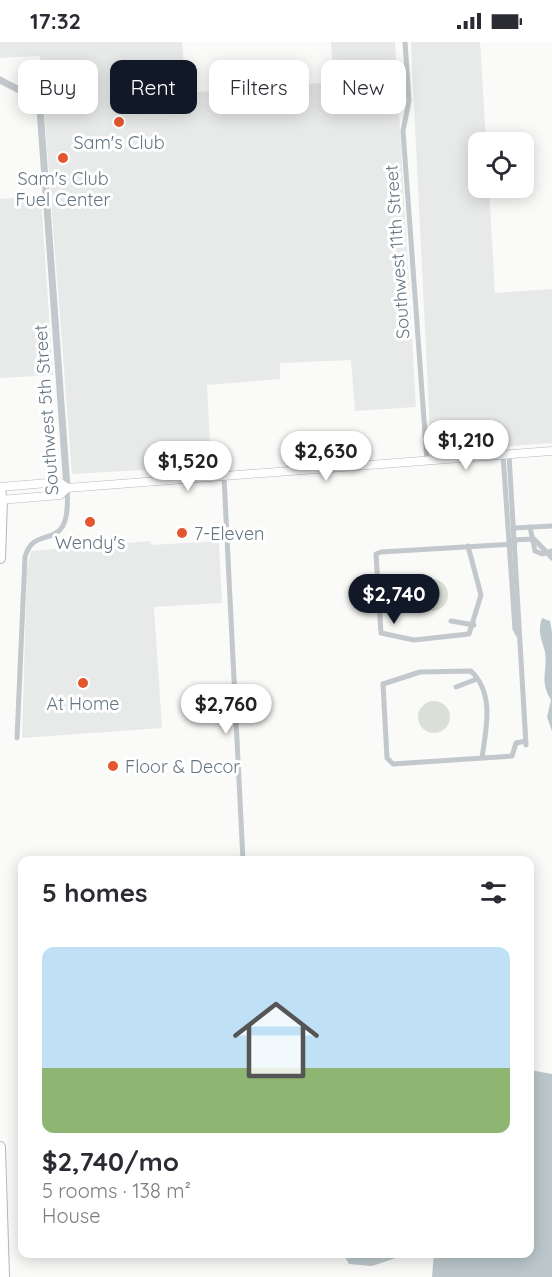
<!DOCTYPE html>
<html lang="en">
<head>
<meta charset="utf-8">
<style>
  body { margin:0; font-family:Quicksand,sans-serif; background:#f7f7f7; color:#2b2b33; height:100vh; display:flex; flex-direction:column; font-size:22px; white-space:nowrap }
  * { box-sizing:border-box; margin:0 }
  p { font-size:20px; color:#7c7c81 }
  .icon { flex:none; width:33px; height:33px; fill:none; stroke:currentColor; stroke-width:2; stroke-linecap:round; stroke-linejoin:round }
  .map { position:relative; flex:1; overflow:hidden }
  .details { position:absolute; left:18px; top:814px; width:516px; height:402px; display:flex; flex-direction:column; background:#fff; border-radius:12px; box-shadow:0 3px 15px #0003 }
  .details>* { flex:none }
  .banner { position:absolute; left:18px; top:18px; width:516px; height:54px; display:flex; gap:12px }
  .controls { position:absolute; left:468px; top:90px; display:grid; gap:12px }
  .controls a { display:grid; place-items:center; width:66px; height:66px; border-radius:12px; background:#fff; box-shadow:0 3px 15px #0003; font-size:30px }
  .price { position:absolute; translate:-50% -51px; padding:0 14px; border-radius:21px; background:#fff; color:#222; font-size:20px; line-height:39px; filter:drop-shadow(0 2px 3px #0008) }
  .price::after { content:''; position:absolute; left:50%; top:36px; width:18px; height:14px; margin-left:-9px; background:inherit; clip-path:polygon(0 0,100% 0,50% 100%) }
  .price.on { background:#111827; color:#fff }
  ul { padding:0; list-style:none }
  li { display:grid; align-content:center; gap:12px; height:318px; padding:0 24px }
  li span { display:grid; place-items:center; height:186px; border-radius:12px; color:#555 }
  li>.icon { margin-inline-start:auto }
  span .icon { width:108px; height:108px; fill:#fffc; stroke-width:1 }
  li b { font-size:26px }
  h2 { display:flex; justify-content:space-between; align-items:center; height:72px; padding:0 24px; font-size:26px }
  .tag { padding:0 21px; border-radius:12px; background:#fff; box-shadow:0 3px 15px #0003; font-size:21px; line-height:54px }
  .tag.on { background:#111827; color:#fff }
  .status { display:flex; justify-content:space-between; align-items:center; height:42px; padding:0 30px; background:#fff; direction:ltr }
  .status svg { height:16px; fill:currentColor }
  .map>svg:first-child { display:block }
  .built { fill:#e8e9e9 }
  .green { fill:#dadfd7 }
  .water { fill:#bbc7cb }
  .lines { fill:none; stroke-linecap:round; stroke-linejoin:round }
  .secondary-casing { stroke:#b3babf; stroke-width:9 }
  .motorway-casing { stroke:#b4b9bd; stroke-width:12 }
  .minor { stroke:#c3c8cc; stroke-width:5 }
  .tertiary { stroke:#c3c8cc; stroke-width:7 }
  .secondary { stroke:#fff; stroke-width:8 }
  .motorway { stroke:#fff; stroke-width:10 }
  .poi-dot { fill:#e4572e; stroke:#fff; stroke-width:2 }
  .labels { text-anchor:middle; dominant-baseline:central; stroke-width:6; stroke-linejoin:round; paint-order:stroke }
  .poi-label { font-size:18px; fill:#657683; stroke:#fff }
  .street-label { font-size:18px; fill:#657683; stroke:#fff }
</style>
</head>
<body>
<div class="status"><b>17:32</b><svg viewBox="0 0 49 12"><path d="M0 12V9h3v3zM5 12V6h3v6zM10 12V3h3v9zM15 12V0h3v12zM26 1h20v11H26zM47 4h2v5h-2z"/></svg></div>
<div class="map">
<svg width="552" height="1235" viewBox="0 0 552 1235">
  <rect width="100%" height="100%" fill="#fafaf8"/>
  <!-- built -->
  <g class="built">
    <path d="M0,0H182L186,51L334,40L331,0H395L416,365L355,369L351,318L280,321V337L207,343L211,424L72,432L40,14L0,16Z"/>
    <path d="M411,0H480L486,100H478V146H489L495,251L552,247V401L431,410Z"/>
    <path d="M41,154L53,333L0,336V157Z"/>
    <path d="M150,499L151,503L219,499L222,561L154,565L162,686L22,696L27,528L31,509Z"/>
  </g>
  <!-- green -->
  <g class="green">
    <circle cx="432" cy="553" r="16"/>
    <circle cx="434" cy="675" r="16"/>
  </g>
  <!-- water -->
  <g class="water">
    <path d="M542,576L550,579L552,590V689L547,675L551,658C539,638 548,629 545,610C542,597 537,590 542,576Z"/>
    <path d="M530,1028L552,1032V1235H432L434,1212H530Z"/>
    <path d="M343,1212H408L372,1224L349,1222Z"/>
  </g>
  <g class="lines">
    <!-- secondary casing -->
    <g class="secondary-casing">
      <g id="secondary">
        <path d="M0,445L59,440L67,446"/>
        <path d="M0,458L60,453L67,446L552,409"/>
      </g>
    </g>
    <!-- motorway casing -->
    <g class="motorway-casing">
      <g id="motorway">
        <path d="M0,448L2,458L0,516"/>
        <path d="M0,1105L4,1235"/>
      </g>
    </g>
    <!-- minor -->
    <g class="minor">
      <path d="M405,0L409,59L403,89L427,419"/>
      <path d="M503,413L515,587L519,594"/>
      <path d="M509,413L526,703"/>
      <path d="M224,435L243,819"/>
      <path d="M530,485L535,509L542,512L552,509"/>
      <path d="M514,486L552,484"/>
      <path d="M511,498L534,497L552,516"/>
      <path d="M468,504L481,553L469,592L414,598L381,591L376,512L381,510L515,502"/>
      <path d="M451,579L474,583"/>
      <path d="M456,645L477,637"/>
      <path d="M17,696L25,515C35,478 72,517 67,446"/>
      <path d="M482,716C486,687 495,652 471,629L420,630L383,642L387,716L393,722L512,714L516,701L526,699"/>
    </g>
    <!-- tertiary -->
    <path class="tertiary" d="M0,38L31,54L40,67L67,446"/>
    <!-- secondary -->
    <use href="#secondary" class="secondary"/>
    <!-- motorway -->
    <use href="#motorway" class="motorway"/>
  </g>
  <!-- markers -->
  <g class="poi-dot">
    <circle cx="119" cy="80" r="6"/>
    <circle cx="63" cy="116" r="6"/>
    <circle cx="90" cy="480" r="6"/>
    <circle cx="182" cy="491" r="6"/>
    <circle cx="83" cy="641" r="6"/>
    <circle cx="113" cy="724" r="6"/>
  </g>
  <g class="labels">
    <!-- poi labels -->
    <g class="poi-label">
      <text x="119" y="100">Sam's Club</text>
      <text x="63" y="136">Sam's Club<tspan x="63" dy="21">Fuel Center</tspan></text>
      <text x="194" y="491" text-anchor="start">7-Eleven</text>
      <text x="90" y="500">Wendy's</text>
      <text x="83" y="661">At Home</text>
      <text x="125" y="724" text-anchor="start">Floor &amp; Decor</text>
    </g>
    <!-- street labels -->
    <g class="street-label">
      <text transform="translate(397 210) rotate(-94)">Southwest 11th Street</text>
      <text transform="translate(46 368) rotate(-94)">Southwest 5th Street</text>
    </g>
  </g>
</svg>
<div class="controls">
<a><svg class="icon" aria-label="locate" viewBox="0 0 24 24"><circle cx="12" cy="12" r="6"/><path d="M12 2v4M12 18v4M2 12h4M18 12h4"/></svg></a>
</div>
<b class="price" style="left:466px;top:429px">$1,210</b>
<b class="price" style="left:326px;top:440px">$2,630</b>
<b class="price" style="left:188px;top:450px">$1,520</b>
<b class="price on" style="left:394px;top:583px">$2,740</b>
<b class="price" style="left:226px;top:693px">$2,760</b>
<div class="banner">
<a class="tag">Buy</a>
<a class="tag on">Rent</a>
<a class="tag">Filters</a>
<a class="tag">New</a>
</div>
<section class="details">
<h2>5 homes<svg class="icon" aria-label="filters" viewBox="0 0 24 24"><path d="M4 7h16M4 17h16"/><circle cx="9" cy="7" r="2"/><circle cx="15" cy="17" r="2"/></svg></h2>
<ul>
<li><span style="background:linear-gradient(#bfe0f5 65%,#8fb573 0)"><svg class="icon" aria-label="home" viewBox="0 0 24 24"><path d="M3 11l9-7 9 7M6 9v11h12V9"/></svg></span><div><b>$2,740/mo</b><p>5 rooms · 138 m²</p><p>House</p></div></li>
</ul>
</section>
</div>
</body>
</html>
